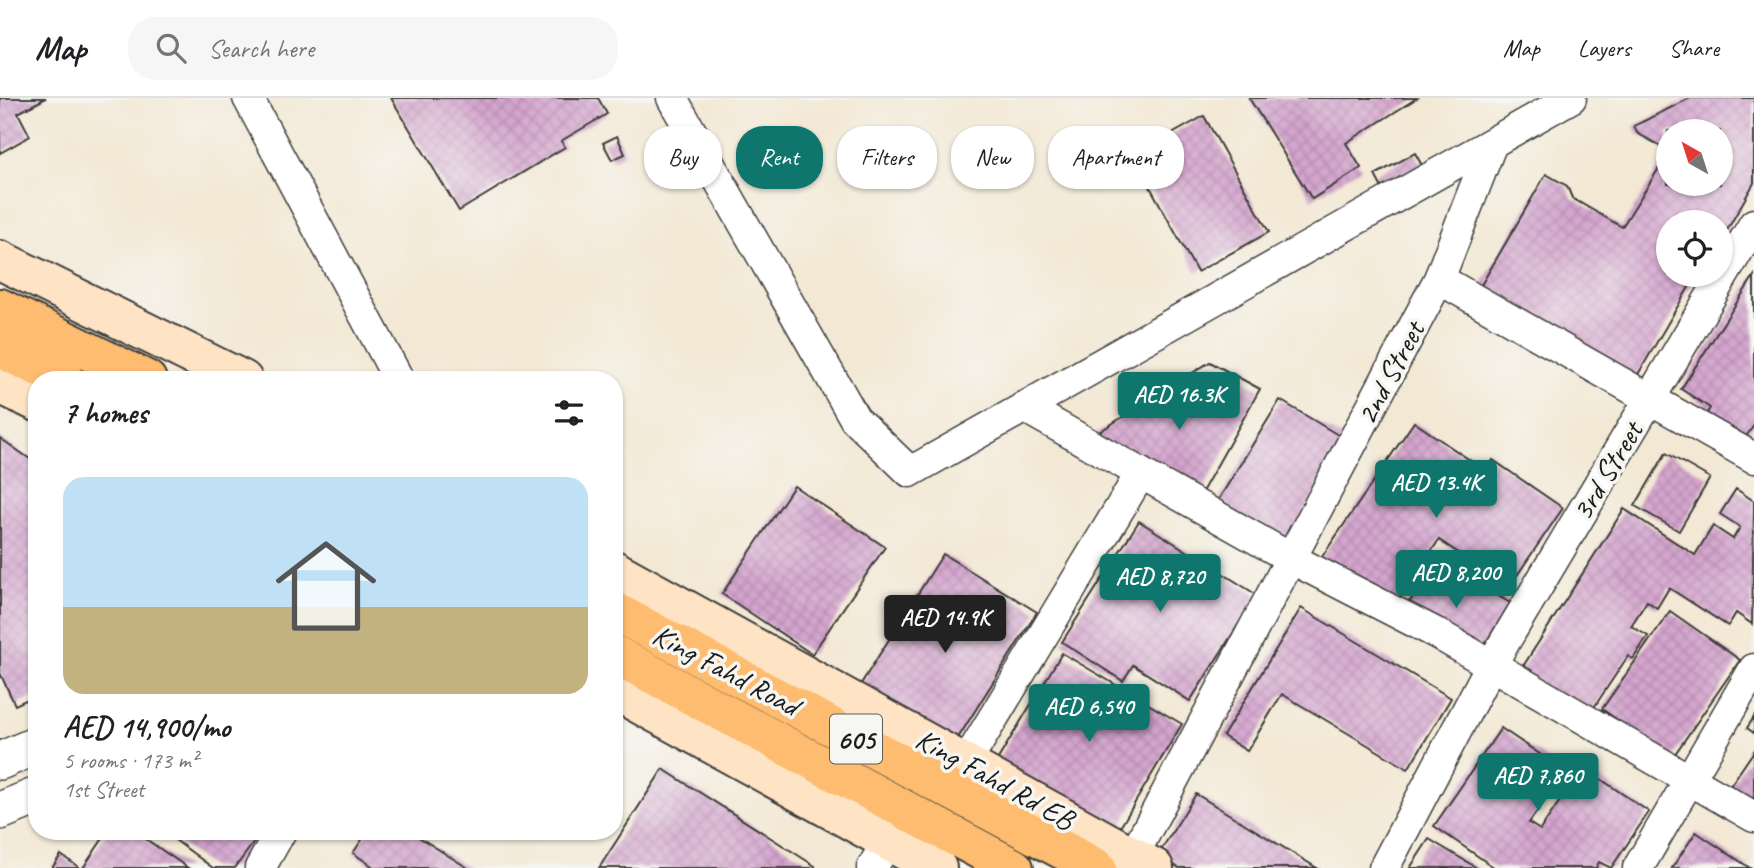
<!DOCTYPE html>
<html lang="en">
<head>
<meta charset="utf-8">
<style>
  body { margin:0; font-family:Caveat,sans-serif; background:#f6f6f6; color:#202124; height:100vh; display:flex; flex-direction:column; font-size:26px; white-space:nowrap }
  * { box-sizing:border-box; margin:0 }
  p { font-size:23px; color:#757577 }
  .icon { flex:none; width:38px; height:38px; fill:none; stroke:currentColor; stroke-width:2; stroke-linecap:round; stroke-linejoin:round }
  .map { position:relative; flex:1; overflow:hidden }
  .panel { position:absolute; left:28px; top:273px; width:595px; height:469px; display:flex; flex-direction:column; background:#fff; border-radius:28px; box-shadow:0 2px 5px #0004 }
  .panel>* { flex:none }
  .banner { position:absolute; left:644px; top:28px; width:665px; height:63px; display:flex; gap:14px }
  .needle { width:46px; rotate:321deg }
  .tools { position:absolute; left:1656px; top:21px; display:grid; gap:14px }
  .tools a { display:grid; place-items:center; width:77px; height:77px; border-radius:50%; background:#fff; box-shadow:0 2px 5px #0004; font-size:35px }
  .price { position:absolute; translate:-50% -60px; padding:0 16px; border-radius:7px; background:#0f766e; color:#fff; font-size:23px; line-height:46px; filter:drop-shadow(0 2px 4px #0008) }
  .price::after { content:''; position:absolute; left:50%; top:42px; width:21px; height:16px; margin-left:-10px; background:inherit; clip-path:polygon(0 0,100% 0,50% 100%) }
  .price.on { background:#222; color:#fff }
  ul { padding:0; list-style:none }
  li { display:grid; align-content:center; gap:14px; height:371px; padding:0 35px }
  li+li { border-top:2px solid #e0e0e0 }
  li span { display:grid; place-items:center; height:217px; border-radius:21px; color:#555 }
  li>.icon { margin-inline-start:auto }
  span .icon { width:126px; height:126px; fill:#fffc; stroke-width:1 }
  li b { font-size:30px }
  h2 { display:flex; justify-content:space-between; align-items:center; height:84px; padding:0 35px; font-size:30px }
  .pill { padding:0 24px; border-radius:28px; background:#fff; box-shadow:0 2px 5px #0004; font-size:24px; line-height:63px }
  .pill.on { background:#0f766e; color:#fff }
  header { display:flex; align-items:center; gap:42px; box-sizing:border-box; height:98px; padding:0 35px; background:#fff; border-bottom:2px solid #e0e0e0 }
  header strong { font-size:33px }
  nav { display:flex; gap:38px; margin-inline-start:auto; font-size:24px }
  .search { width:490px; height:63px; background:#f6f6f6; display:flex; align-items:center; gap:18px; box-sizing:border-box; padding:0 24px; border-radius:28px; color:#757577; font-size:26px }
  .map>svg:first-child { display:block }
  .building { fill:url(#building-cross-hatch); fill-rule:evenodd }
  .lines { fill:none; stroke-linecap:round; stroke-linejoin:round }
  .minor-casing { stroke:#3c3b38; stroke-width:33 }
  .tertiary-casing { stroke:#3c3b38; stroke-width:40 }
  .secondary-casing { stroke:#3c3b38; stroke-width:42 }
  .motorway-casing { stroke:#3c3b38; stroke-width:42 }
  .minor { stroke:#fff; stroke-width:30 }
  .tertiary { stroke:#fff; stroke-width:37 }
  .secondary { stroke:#fee4c5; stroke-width:38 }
  .motorway { stroke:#fdbc6f; stroke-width:38 }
  .labels { text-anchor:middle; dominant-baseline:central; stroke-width:7; stroke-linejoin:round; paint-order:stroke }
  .shield { fill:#f6f6f2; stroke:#5d5d5c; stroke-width:2 }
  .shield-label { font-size:28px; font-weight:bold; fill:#1c1c1c }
  .street-label { font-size:30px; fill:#1c1c1c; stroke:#f6f6f2 }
</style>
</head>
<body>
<header>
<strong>Map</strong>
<div class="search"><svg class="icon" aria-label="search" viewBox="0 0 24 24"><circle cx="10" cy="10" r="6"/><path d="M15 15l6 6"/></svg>Search here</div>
<nav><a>Map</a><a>Layers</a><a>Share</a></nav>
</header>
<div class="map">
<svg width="1754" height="770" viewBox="0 0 1754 770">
  <defs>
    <pattern id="building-cross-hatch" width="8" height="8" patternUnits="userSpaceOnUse" patternTransform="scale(1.75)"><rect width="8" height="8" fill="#d4a5ce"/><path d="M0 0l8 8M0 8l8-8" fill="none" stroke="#b58db0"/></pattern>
  </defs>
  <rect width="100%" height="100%" fill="#f6f6f2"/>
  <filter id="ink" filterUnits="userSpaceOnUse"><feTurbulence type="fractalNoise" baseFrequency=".0143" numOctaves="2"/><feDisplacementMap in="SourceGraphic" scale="14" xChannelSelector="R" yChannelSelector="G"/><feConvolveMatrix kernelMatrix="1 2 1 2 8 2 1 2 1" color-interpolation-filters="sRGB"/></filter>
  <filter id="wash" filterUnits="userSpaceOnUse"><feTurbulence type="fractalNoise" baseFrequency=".00686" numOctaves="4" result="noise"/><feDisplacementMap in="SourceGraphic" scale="28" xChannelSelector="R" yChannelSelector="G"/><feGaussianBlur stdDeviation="1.57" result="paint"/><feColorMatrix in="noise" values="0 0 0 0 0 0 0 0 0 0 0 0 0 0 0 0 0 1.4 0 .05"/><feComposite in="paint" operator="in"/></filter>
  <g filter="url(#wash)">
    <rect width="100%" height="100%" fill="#f3e8d4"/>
    <g id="blocks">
      <!-- building -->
      <g class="building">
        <path d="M0,0H46L18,15L30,38L0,55Z"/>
        <path d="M391,0H598L607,16L561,43L565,49L459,113Z"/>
        <path d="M1249,0H1417L1346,45L1361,70L1312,101Z"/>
        <path d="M1690,0H1754V85L1726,134L1720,136V124H1668V177H1696L1633,285L1477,194L1546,76L1567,88L1572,100L1622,129L1666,59L1662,49L1637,35L1634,28ZM1668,33H1720V86H1668Z"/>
        <path d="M1204,18L1269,134L1197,174L1133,58Z"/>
        <path d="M617,38L625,56L612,62L603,45Z"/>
        <path d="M1415,55L1424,71L1384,94L1375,77Z"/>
        <path d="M1754,178V327L1741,346L1703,322L1710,310L1681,291Z"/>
        <path d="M1210,264L1260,291L1193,410L1080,346Z"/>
        <path d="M1280,302L1348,343L1276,459L1209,417Z"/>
        <path d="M1414,324L1486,373L1493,362L1563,410L1509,489L1439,442L1389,515L1317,466Z"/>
        <path d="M0,340L37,366V597L15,607L0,575Z"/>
        <path d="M1666,355L1710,380L1679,433L1635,408Z"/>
        <path d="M794,388L885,449L812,556L722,496Z"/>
        <path d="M1736,391L1754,403L1752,526L1736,515L1728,528L1669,490L1657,510L1647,503L1631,528L1648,538L1633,561L1628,558L1589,617L1520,573L1624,411L1695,457L1713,428L1733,441L1740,429L1720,416Z"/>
        <path d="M1139,423L1257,497L1190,603L1133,567L1123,583L1062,544Z"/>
        <path d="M943,456L1037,514L946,659L852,600Z"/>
        <path d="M1437,460L1510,505L1474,564L1401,518Z"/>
        <path d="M1301,510L1451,600L1408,671L1282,596L1247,653L1223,638Z"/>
        <path d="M1670,513L1740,562L1672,660L1602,611Z"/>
        <path d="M1062,555L1182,626L1115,738L995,666Z"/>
        <path d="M1754,619V635L1747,630Z"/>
        <path d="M1501,630L1565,673L1529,725L1540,732L1583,669L1649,714L1611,770L1599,764L1596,770H1495L1434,728Z"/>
        <path d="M1754,653V708L1728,691Z"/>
        <path d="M663,671L815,768L814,770H599Z"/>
        <path d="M1196,696L1317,770H1179L1158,757Z"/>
        <path d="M108,733H134L188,770H83Z"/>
        <path d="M163,733H262L235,770H213Z"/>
        <path d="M368,733H409L468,770H375L353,755Z"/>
        <path d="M1696,734L1750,770H1672Z"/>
        <path d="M1429,741L1477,770H1410Z"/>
        <path d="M61,757L80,770H52Z"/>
      </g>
    </g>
  </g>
  <g filter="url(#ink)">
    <use href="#blocks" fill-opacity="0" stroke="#3c3b38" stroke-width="2"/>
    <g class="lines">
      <!-- minor casing -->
      <g class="minor-casing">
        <g id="minor">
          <path d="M248,0L399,282"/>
          <path d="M672,0L855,321L910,374L1571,0"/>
          <path d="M1439,181L1754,360"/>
          <path d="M1024,309L1292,461L1436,535L1754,719"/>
          <path d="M966,665L1141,375"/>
          <path d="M1133,758L1439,181L1492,45"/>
          <path d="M260,770L281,733"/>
          <path d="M872,770L887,744"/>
          <path d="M1384,770L1491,567L1754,126"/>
          <path d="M1638,770L1754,571"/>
        </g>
      </g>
      <!-- tertiary casing -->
      <g class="tertiary-casing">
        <g id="tertiary">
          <path d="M0,663L37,647"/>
          <path d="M0,713L37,698"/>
        </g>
      </g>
      <!-- secondary casing -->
      <g class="secondary-casing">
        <g id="secondary">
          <path d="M0,162L243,282"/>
          <path d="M0,286L37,304"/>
          <path d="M614,472L1154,770"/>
          <path d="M614,592L937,770"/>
        </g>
      </g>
      <!-- motorway casing -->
      <g class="motorway-casing">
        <g id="motorway">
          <path d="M0,210L147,282"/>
          <path d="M0,250L65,282"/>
          <path d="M614,513L1097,770"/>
          <path d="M614,556L1014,770"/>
        </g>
      </g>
      <!-- minor -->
      <use href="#minor" class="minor"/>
      <!-- tertiary -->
      <use href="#tertiary" class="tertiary"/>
      <!-- secondary -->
      <use href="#secondary" class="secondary"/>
      <!-- motorway -->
      <use href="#motorway" class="motorway"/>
    </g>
  </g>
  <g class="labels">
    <!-- shield labels -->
    <rect class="shield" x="830" y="616.5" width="52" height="49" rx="5"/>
    <g class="shield-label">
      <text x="856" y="641">605</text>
    </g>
    <!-- street labels -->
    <g class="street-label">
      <text transform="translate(1390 275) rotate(-62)">2nd Street</text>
      <text transform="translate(1607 373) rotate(-59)">3rd Street</text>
      <text transform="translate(726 572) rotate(28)">King Fahd Road</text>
      <text transform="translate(995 681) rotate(29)">King Fahd Rd EB</text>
    </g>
  </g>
</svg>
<div class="tools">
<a><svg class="needle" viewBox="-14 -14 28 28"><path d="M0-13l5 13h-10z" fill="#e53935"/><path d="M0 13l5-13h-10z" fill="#757577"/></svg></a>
<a><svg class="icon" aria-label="locate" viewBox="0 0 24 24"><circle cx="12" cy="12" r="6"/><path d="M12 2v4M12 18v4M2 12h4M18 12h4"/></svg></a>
</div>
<b class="price" style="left:1179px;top:334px">AED 16.3K</b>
<b class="price" style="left:1436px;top:422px">AED 13.4K</b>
<b class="price" style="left:1456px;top:512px">AED 8,200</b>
<b class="price" style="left:1160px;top:516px">AED 8,720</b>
<b class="price on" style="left:945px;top:557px">AED 14.9K</b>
<b class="price" style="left:1089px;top:646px">AED 6,540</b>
<b class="price" style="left:1538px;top:715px">AED 7,860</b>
<div class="banner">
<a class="pill">Buy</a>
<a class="pill on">Rent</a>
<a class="pill">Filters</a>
<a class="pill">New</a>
<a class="pill">Apartment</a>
</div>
<section class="panel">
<h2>7 homes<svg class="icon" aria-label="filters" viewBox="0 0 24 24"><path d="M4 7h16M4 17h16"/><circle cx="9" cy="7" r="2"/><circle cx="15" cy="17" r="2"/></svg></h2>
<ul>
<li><span style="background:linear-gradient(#bfe0f5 60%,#c2b280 0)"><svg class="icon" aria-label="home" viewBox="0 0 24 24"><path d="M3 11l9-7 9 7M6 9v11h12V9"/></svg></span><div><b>AED 14,900/mo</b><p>5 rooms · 173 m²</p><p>1st Street</p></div></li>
</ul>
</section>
</div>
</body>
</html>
